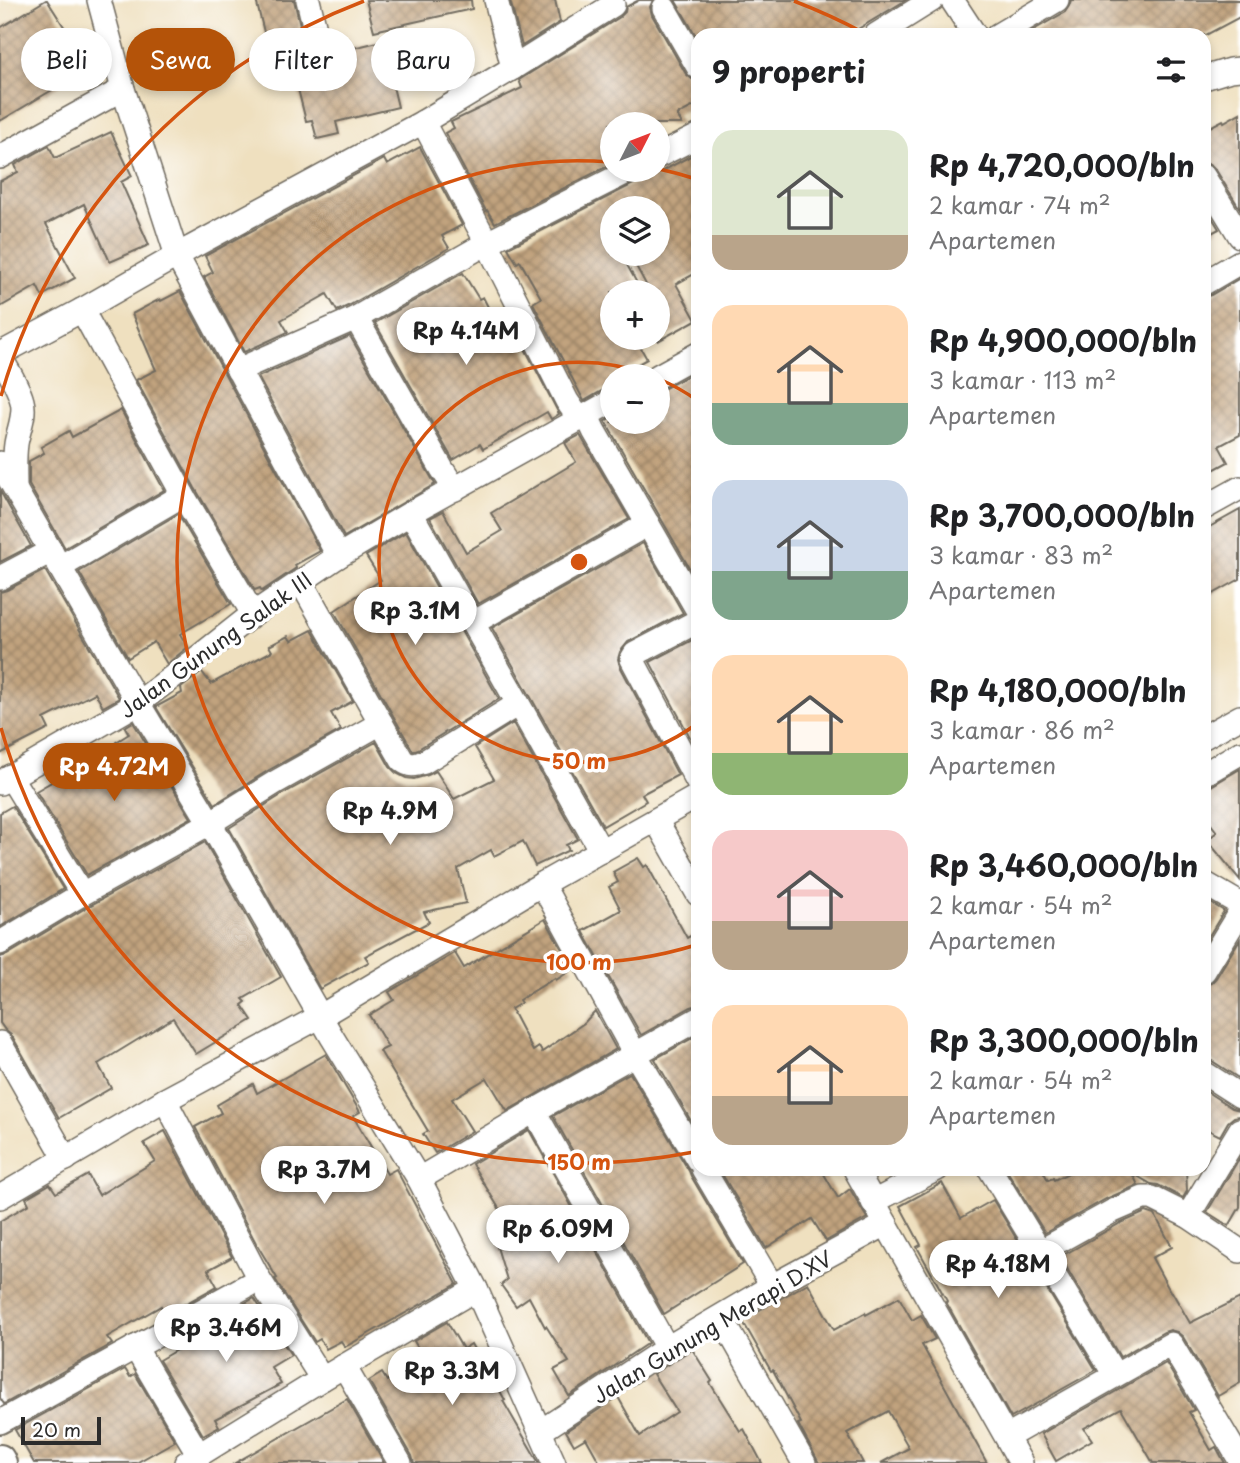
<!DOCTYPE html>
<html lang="id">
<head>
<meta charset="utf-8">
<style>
  body { margin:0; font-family:"Playpen Sans",sans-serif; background:#f6f6f6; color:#202124; height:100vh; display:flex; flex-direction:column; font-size:26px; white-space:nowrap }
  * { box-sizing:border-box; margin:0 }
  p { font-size:23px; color:#757577 }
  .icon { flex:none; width:38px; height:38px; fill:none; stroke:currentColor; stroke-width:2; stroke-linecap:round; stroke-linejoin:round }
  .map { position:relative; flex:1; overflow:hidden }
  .sheet { position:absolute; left:691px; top:28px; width:520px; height:1148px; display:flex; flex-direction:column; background:#fff; border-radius:21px; box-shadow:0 4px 10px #0003 }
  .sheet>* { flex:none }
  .hud { position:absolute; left:21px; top:28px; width:565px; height:63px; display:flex; gap:14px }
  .needle { width:46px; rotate:48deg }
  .buttons { position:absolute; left:600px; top:112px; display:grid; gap:14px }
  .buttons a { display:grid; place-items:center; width:70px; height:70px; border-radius:50%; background:#fff; box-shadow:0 4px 10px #0003; font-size:35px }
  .scale { position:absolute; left:21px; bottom:18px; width:80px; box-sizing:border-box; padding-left:7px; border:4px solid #2b2b2b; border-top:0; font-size:19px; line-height:24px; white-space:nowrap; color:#2b2b2b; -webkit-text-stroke:5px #fff; paint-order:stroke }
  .price { position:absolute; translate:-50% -60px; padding:0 16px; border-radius:24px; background:#fff; color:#222; font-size:23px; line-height:46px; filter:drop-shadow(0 2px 4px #0008) }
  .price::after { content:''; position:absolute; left:50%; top:42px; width:21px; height:16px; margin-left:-10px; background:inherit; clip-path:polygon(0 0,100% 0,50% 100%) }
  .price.active { background:#b45309; color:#fff }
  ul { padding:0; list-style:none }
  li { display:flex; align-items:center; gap:21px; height:175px; padding:0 21px }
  li span { display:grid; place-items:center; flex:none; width:196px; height:140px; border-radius:21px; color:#555 }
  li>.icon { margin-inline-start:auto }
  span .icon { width:84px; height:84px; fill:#fffc; stroke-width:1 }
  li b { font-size:30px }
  h2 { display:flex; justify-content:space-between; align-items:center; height:84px; padding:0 21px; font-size:30px }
  .chip { padding:0 24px; border-radius:32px; background:#fff; box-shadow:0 4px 10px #0003; font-size:24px; line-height:63px }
  .chip.active { background:#b45309; color:#fff }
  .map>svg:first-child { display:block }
  .building { fill:url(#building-cross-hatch) }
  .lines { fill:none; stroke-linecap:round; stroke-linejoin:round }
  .minor-casing { stroke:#706a5f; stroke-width:26 }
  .tertiary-casing { stroke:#706a5f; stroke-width:32 }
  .minor { stroke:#fff; stroke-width:23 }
  .tertiary { stroke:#fff; stroke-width:28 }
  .ring { fill:none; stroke:#d5540f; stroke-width:3.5 }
  .labels { text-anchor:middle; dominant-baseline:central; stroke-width:7; stroke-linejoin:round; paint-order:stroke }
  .street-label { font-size:21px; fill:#2b2b2b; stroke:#fff }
  .centre { fill:#d5540f; stroke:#fff; stroke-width:3.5 }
  .ring-label { font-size:21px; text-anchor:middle; font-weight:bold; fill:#d5540f; stroke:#fff; stroke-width:7; stroke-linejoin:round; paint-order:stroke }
</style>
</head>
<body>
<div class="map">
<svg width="1240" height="1463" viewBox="0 0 1240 1463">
  <defs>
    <pattern id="building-cross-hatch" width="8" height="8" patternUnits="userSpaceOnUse" patternTransform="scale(1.75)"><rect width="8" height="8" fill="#c1a37e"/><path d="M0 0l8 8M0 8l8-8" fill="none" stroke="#9d8567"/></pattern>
  </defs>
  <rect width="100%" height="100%" fill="#fff"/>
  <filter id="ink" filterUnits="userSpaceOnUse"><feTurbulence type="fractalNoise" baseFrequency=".0143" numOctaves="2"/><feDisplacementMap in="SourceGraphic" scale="14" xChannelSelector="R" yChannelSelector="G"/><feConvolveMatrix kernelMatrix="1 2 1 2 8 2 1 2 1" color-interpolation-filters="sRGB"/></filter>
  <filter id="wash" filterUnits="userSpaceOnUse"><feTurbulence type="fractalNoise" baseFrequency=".00686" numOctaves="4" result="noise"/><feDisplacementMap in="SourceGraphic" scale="28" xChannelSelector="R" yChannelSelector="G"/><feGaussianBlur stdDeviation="1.57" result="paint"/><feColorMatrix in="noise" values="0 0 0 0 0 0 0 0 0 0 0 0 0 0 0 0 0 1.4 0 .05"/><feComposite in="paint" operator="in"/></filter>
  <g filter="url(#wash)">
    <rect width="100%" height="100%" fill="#efe0bf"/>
    <g id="blocks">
      <!-- building -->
      <g class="building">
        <path d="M46,0H47L68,33L57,39L79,74L0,121V28Z"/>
        <path d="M256,0H294L304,42L269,52Z"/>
        <path d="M366,0H471L472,9L374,31Z"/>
        <path d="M510,0H555L560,22L522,46Z"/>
        <path d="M639,0H653L650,7L652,15L686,74L692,79L698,81V104L677,115L682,124H610L612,129V164L495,223L487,210L486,211L445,133L454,128L451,122L522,88L519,80L620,17L625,12L626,7Z"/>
        <path d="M675,0H906L848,35H698V39Z"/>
        <path d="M1071,0H1240V17L1206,35H1035L1032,31L1065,12L1069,6Z"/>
        <path d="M382,41L398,107L336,122L339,134L317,139L312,120L306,121L297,85L351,72L345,50Z"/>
        <path d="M1240,113V209L1216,170L1211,165L1204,163V130L1223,120L1224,122Z"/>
        <path d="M111,132L132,176L121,182L149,245L110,262L84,204L46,224L75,278L42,296L37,286L0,307V181L18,172L15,165L49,146L55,158Z"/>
        <path d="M420,147L462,225L442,236L449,248L350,305L337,311L327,294L281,320L288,332L244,352L204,277L213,272L205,256L384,159L387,165Z"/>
        <path d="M698,152V272L676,284L696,320L658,341V292H650L636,266L658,254V208H612V254H621L637,283L621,292H612V338H635L647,359L616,376H612V387L605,389L584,401L533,303L541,298L520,261L517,263L508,248L641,180L642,182Z"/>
        <path d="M1204,204L1219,229L1204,237Z"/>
        <path d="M463,273L479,299L483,297L495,321L502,317L503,319L508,316L559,414L551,419L547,412L483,449L480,444L453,460L375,323Z"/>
        <path d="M1240,278V435L1219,446L1228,462L1204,475V297L1211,295Z"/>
        <path d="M180,291L320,551L295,565L296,568L262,591L260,588L255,590L195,488L136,380L156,370L132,314L160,299L161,301Z"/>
        <path d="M350,336L435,484L344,537L258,377Z"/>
        <path d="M693,373L698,382V583L605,421L612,417V422H658V390L665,388Z"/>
        <path d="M121,410L164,490L65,548L29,485V461L44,453L41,447L69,431L72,437Z"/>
        <path d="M580,435L629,519L478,604L430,518L443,511L466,552L502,531L491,513L576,462L565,443Z"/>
        <path d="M0,491L31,546L0,562Z"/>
        <path d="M1240,510V579L1204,599V530Z"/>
        <path d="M178,514L231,604L180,634L188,647L167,664L154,642L128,658L79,572Z"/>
        <path d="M406,532L499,699L418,749L413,751L334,611L381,580L366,556Z"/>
        <path d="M643,543L683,613L628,642L620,652L618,659L620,666L678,775L642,794L646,801L603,826L492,628Z"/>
        <path d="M45,570L119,698L103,707L95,693L44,719L49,729L0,754V592L7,590Z"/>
        <path d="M312,630L353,701L331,713L341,730L269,770L215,804L156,707L182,693L181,688L202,672L211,684L272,651L269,646L288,636L291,641Z"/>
        <path d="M698,637V752L650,662Z"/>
        <path d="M133,722L191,818L87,875L36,791L117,744L116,742L129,734L125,727Z"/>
        <path d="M513,723L578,839L566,845L569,850L535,866L523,841L494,856L491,850L458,869L466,903L424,912L429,922L365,956L369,962L320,989L229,828L283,794L376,742L390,767L396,773L406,778L414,779L428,775L436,771L454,799L494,779L475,747Z"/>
        <path d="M1240,769V880L1207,840L1217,832L1204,815V788L1211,786Z"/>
        <path d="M12,806L63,889L0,927V813Z"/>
        <path d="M205,842L281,977L243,999L246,1002L242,1005L252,1020L196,1054L173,1018L98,1064L111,1088L59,1118L12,1036L5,1030L0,1023V957L7,955L89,906Z"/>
        <path d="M638,858L644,867L647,865L687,938L698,932V1005L691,1007L641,1035L583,931L621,910L609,887L618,882L613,872Z"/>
        <path d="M1204,899L1224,911L1204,944Z"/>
        <path d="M545,919L573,969L556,980L555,978L519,1000L521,1003L511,1009L533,1051L539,1047L542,1052L584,1023L595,1011L616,1049L507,1111L487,1078L452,1099L472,1131L435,1153L423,1134L428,1131L380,1051L388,1047L369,1015L394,1000L389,992L455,953L464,968Z"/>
        <path d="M1240,939V1079L1212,1061L1204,1059V985L1211,983L1216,978Z"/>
        <path d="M698,1035V1133L655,1059Z"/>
        <path d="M326,1054L360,1112L353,1116L387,1174L396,1169L457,1284L345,1347L341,1341L326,1349L320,1339L315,1342L275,1279L277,1278L256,1243L195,1127L221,1113L217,1105L253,1084L257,1093Z"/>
        <path d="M630,1073L689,1171L691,1176L743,1264L664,1314L553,1116Z"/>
        <path d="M1204,1090L1232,1108L1240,1110V1116L1234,1117L1228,1122L1220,1136L1204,1128Z"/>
        <path d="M529,1130L648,1343L569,1396L554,1370L569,1362L546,1326L545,1327L529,1297L516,1306L501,1285L507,1280L497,1247L519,1241L472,1164Z"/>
        <path d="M165,1131L232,1257L208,1270L217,1286L165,1315L161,1306L107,1337L112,1344L4,1404L0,1398V1221L29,1204L26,1198L50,1184L56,1193L88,1175L99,1195L155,1161L144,1143Z"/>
        <path d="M1240,1157V1207L1229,1226L1207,1212Z"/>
        <path d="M719,1169H821L838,1198L850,1189L867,1218L826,1241L812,1219L766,1248Z"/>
        <path d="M1006,1169H1042L1048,1180L1053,1178L1054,1180L1077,1169H1186L1187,1191L1183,1198L1158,1185L1151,1184L1132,1173L1138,1185L1106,1199L1045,1233Z"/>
        <path d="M942,1183L961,1218L993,1200L1096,1370L1011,1418L946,1302L947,1301L917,1247L921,1245L900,1206Z"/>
        <path d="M1146,1212L1155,1215L1172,1247L1152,1258L1171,1293L1172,1292L1190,1323L1240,1298V1383L1218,1396L1183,1337L1177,1332L1170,1330L1164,1332L1120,1357L1060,1257L1119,1224Z"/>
        <path d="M808,1283L834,1330L865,1313L866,1315L899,1297L912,1320L921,1315L935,1339L922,1345L987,1463H881L909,1448L888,1411L847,1433L863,1463H819L798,1424L801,1423L773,1370L771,1371L742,1320Z"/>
        <path d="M254,1298L291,1355L271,1367L281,1384L215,1419L219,1426L203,1435L159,1360L183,1346L179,1339Z"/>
        <path d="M447,1322L463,1349L471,1344L488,1374L490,1373L505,1400L503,1401L539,1463H414L412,1456L369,1381L382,1373L387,1381L425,1360L414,1341Z"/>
        <path d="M692,1349L712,1381L710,1383L740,1431L744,1429L762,1463H600L586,1438L574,1445L566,1431L618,1397L640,1436L677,1412L653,1374Z"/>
        <path d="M1166,1363L1194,1410L1189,1412L1211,1450L1216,1447L1225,1463H1153L1121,1408L1084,1428L1092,1440L1056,1461L1041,1434Z"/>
        <path d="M125,1369L130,1377L135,1374L175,1441L136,1463H34L15,1430Z"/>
        <path d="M347,1399L384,1463H235Z"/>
      </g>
    </g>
  </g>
  <g filter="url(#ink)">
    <use href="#blocks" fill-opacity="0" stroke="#706a5f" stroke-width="2"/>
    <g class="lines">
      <!-- minor casing -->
      <g class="minor-casing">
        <g id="minor">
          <path d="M99,0L123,89L177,256L334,548L337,557"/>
          <path d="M308,0L317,37"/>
          <path d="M496,0L513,68"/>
          <path d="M952,0L975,35"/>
          <path d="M664,8L698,67"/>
          <path d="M876,35L932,0"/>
          <path d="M998,35L1057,0"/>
          <path d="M1204,78L1230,70L1240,69"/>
          <path d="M423,122L487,243L567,401L580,420"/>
          <path d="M658,156L698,136"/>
          <path d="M0,157L123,89"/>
          <path d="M1204,177L1240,236"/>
          <path d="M1204,283L1240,262"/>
          <path d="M82,310L183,495L253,614"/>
          <path d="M356,318L442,469L455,489"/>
          <path d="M0,354L82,310L192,247L423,122L513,68L613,5"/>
          <path d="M0,357C8,370 18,386 22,401C26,415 18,430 16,444C14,458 15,473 15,487"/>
          <path d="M238,370L356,318L487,243L631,170"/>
          <path d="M658,376L698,354"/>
          <path d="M587,416L594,431L698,611"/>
          <path d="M0,463L138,703L210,823L332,1037L419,1179L476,1289L554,1463"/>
          <path d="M1204,508L1240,488"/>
          <path d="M411,513L601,851"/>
          <path d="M60,567L183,495"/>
          <path d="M0,578L51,551"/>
          <path d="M301,582L402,760C410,767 415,765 424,762L518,704"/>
          <path d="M698,621L635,654L632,659L698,783"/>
          <path d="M473,623L648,524"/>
          <path d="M1204,737L1240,717"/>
          <path d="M1204,774L1240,753"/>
          <path d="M10,776L82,894"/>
          <path d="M0,783L138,703L191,663L253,614L337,557L411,513L612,401"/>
          <path d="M656,820L698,894"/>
          <path d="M1204,883L1240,904"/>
          <path d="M542,884L635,1054L698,1160"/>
          <path d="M0,943L82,894L210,823L276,782L381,723"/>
          <path d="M1204,971L1240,912"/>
          <path d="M0,1043L66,1159"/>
          <path d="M1204,1073L1240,1096"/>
          <path d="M165,1100L259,1279L322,1379"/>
          <path d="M534,1111L667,1348"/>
          <path d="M703,1169L772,1286"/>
          <path d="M855,1169L1021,1463"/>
          <path d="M990,1169L1115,1375"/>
          <path d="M419,1179L534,1111L698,1019"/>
          <path d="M0,1197L165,1100L321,1016L542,884L698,796"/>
          <path d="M873,1202L937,1169"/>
          <path d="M1188,1216L1240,1130"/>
          <path d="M1041,1251L1113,1211L1143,1198H1152L1188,1216L1240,1251"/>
          <path d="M721,1317L804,1463"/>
          <path d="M135,1347L199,1455"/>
          <path d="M344,1366L400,1463"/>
          <path d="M0,1422L259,1279"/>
          <path d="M541,1431L667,1348L772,1286L886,1224"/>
          <path d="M1007,1437L1171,1344L1240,1460"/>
          <path d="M186,1463L322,1379L476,1289"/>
        </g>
      </g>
      <!-- tertiary casing -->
      <g class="tertiary-casing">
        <path id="tertiary" d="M0,1459L2,1463"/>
      </g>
      <!-- minor -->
      <use href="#minor" class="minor"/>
      <!-- tertiary -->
      <use href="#tertiary" class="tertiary"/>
    </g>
  </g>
  <!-- distance rings -->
  <g class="ring">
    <path d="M698 723A200 200 0 1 1 652 376M659 379A200 200 0 0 1 698 401"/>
    <path d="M696 945A401 401 0 1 1 610 162M659 169A401 401 0 0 1 696 179"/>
    <path d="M694 1152A601 601 0 0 1 1 728M1 396A601 601 0 0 1 364 1M794 1A601 601 0 0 1 866 34"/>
  </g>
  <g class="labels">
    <!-- street labels -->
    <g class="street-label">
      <text transform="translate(215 644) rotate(-36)">Jalan Gunung Salak III</text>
      <text transform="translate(712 1326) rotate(-31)">Jalan Gunung Merapi D.XV</text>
    </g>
  </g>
  <circle cx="579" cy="562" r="10" class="centre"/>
  <g class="ring-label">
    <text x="579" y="769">50 m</text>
    <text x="579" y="970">100 m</text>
    <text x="579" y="1170">150 m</text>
  </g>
</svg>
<div class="buttons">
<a><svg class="needle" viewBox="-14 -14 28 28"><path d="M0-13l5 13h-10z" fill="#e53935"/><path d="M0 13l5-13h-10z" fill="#757577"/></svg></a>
<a><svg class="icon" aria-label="layers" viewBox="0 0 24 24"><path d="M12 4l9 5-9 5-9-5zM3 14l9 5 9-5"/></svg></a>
<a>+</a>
<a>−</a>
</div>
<div class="scale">20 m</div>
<b class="price" style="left:466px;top:367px">Rp 4.14M</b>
<b class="price" style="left:415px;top:647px">Rp 3.1M</b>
<b class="price active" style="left:114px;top:803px">Rp 4.72M</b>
<b class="price" style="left:390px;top:847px">Rp 4.9M</b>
<b class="price" style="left:324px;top:1206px">Rp 3.7M</b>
<b class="price" style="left:558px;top:1265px">Rp 6.09M</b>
<b class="price" style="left:998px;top:1300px">Rp 4.18M</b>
<b class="price" style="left:226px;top:1364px">Rp 3.46M</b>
<b class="price" style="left:452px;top:1407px">Rp 3.3M</b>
<div class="hud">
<a class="chip">Beli</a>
<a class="chip active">Sewa</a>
<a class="chip">Filter</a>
<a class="chip">Baru</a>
</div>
<section class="sheet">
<h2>9 properti<svg class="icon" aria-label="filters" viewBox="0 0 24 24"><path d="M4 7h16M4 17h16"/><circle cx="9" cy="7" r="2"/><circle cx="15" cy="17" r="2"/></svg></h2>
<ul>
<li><span style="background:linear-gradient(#dfe7d0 75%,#b9a48a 0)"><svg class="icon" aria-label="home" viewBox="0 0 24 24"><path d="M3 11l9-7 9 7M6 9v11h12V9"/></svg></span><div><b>Rp 4,720,000/bln</b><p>2 kamar · 74 m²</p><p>Apartemen</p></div></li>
<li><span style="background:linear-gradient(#ffd9b3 70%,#7fa58c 0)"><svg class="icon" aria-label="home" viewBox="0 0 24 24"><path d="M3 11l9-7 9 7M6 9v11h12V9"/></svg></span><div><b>Rp 4,900,000/bln</b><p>3 kamar · 113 m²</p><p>Apartemen</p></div></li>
<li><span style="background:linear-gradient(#c9d6e8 65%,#7fa58c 0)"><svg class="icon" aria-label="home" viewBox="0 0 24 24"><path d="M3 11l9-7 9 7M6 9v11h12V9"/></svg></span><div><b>Rp 3,700,000/bln</b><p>3 kamar · 83 m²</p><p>Apartemen</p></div></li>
<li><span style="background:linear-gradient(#ffd9b3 70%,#8fb573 0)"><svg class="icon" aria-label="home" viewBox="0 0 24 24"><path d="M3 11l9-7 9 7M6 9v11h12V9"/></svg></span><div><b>Rp 4,180,000/bln</b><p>3 kamar · 86 m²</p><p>Apartemen</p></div></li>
<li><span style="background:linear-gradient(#f6c9c9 65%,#b9a48a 0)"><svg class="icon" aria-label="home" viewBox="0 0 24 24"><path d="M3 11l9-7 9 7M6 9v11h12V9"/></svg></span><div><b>Rp 3,460,000/bln</b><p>2 kamar · 54 m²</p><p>Apartemen</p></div></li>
<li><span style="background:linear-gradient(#ffd9b3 65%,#b9a48a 0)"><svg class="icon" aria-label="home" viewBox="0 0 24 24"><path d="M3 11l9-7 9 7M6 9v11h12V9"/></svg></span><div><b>Rp 3,300,000/bln</b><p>2 kamar · 54 m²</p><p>Apartemen</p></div></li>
</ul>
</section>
</div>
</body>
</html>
